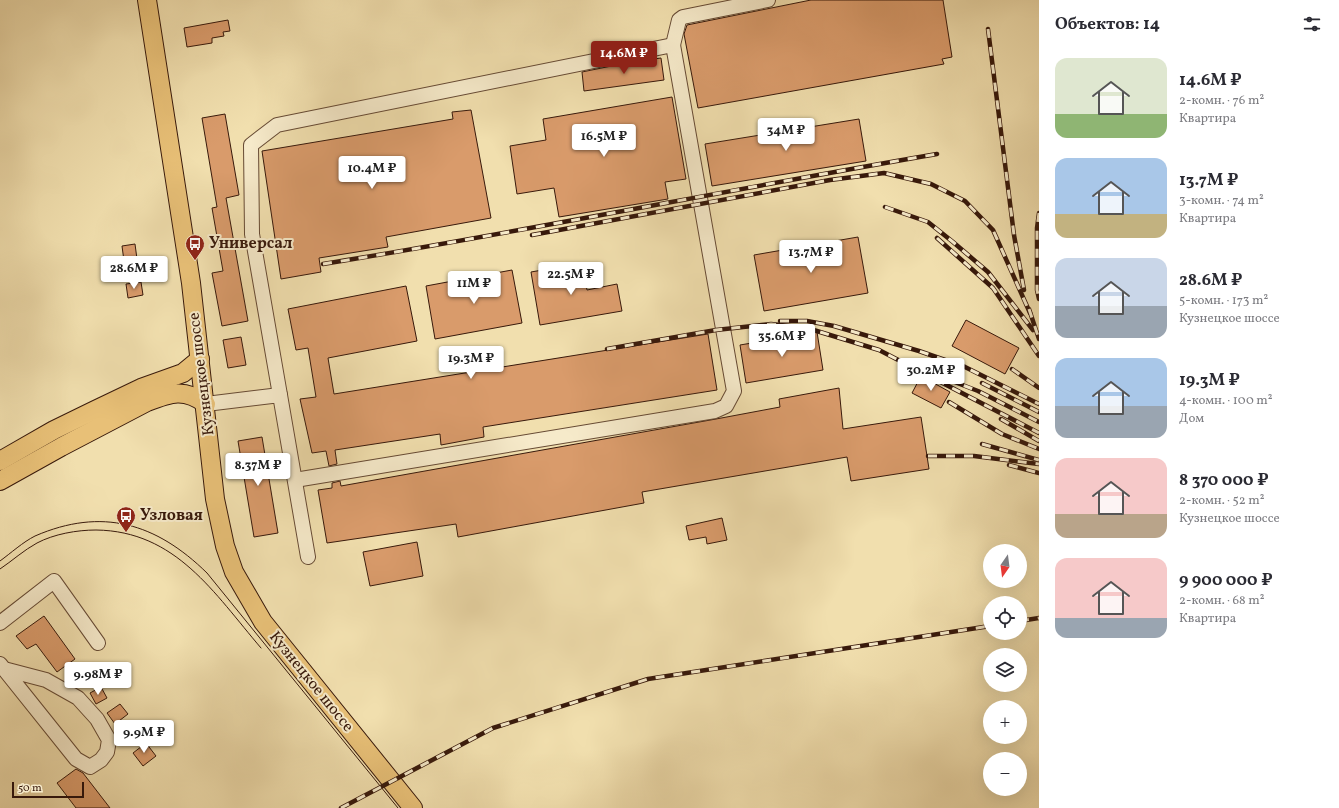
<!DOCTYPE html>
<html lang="ru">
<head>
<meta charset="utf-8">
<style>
  body { margin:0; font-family:Vollkorn,serif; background:#f7f7f7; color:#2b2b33; height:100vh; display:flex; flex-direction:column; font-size:15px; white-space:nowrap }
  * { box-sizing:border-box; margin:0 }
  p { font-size:13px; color:#7c7c81 }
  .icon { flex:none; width:22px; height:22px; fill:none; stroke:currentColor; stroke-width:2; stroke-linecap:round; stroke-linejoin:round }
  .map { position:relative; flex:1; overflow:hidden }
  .panel { display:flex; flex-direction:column; background:#fff; width:300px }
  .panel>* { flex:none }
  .needle { width:26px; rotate:194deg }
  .controls { position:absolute; left:983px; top:544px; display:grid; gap:8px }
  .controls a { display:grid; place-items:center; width:44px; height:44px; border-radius:50%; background:#fff; box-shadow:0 4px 16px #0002; font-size:20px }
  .scale { position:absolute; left:12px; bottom:10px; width:72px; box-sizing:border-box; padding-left:4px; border:2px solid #38190b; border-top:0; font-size:11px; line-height:14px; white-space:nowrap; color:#38190b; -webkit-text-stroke:3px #f6eaca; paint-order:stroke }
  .price { position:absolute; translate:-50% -34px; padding:0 9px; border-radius:4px; background:#fff; color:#222; font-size:13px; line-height:26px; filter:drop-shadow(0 1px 2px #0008) }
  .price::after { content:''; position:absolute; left:50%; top:24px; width:12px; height:9px; margin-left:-6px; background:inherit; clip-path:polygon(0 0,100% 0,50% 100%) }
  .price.current { background:#8f2418; color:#fff }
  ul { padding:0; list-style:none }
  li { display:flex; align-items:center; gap:12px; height:100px; padding:0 16px }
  li span { display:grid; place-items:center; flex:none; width:112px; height:80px; border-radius:12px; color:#555 }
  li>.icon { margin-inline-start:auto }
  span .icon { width:48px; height:48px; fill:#fffc; stroke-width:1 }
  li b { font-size:17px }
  h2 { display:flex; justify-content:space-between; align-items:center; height:48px; padding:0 16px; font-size:17px }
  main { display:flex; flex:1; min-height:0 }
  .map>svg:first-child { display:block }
  .building { fill:#d99b6b; stroke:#38190b }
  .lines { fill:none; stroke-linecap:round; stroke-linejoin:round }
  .minor-casing { stroke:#664a34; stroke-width:16 }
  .major-casing { stroke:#38190b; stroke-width:20 }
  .minor { stroke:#f6eaca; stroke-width:14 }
  .major { stroke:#e8c077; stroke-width:18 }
  .tram { stroke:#38190b; stroke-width:1 }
  .rail-casing { stroke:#38190b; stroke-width:4.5 }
  .rail { stroke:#f6eaca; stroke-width:3; stroke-dasharray:9; stroke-linecap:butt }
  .labels { text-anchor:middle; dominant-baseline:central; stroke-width:4; stroke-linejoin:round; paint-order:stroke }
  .poi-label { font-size:16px; font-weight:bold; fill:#38190b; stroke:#f6eaca; text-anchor:start }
  .street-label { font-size:16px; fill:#38190b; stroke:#f6eaca }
</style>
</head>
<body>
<main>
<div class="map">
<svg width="1039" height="808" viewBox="0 0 1039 808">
  <rect width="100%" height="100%" fill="#f1dfae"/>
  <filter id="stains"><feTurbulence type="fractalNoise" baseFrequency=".005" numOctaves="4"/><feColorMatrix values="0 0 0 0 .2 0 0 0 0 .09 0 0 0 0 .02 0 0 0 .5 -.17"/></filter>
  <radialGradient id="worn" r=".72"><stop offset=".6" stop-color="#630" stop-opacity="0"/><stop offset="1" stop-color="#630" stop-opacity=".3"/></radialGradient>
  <!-- building -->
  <g class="building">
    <path d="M811,0H943L952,57L942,59L944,64L698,108L684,34L687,25Z"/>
    <path d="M228,20L230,31L223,32L224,36L212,38V43L187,47L184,28Z"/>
    <path d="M661,58L664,80L584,91L582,72L631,62Z"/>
    <path d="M672,97L686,179L665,182L668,199L559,217L554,188L517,194L510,146L546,140L543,119Z"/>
    <path d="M471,110L491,218L386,237L388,247L319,258L321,272L281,279L262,151L453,119L452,112Z"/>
    <path d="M225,114L239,195L226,198L248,321L222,326L212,273L223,271L212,208L217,207L202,118Z"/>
    <path d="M859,119L866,161L712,186L705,144Z"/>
    <path d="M858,237L868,293L764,311L754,255Z"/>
    <path d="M135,244L137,259L124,261L122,246Z"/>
    <path d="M582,263L587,290L617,284L622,311L540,325L531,272Z"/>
    <path d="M512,270L522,323L435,339L426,286Z"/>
    <path d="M141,282L143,295L128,298L126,284Z"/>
    <path d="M406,286L417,341L328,358L334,394L708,334L717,390L483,427L484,437L441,445L440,434L335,450L337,464L329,466L326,451L312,453L300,399L316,397L308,348L296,350L288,309Z"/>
    <path d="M966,320L1019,348L1005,374L952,346Z"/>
    <path d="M817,332L823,370L746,383L740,345Z"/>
    <path d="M241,337L246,365L228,368L223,340Z"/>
    <path d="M921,376L950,392L941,408L912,393Z"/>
    <path d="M839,388L843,429L921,417L929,469L851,481L847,457L642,492L644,503L458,537L456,524L327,543L318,490L332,488V483L340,481L341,486L716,419L780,407L779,399Z"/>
    <path d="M262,437L278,533L254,537L238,441Z"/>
    <path d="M722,518L727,540L707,544L706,537L689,540L686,526Z"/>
    <path d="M417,542L423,576L370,586L363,552Z"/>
    <path d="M44,616L75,659L57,672L36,644L27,649L16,636Z"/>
    <path d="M101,687L107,698L96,704L90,693Z"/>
    <path d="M120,704L128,714L115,724L107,713Z"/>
    <path d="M146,743L156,756L143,766L133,753Z"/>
    <path d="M76,769L83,773L110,808H76L57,783Z"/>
  </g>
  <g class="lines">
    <!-- minor casing -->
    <g class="minor-casing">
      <g id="minor">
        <path d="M673,45L679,20L683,17L768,0"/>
        <path d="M280,395L252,234L251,145L277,125L673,45L734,391L726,406L715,411L295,480"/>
        <path d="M206,404L280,395L308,557"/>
        <path d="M0,623L54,581L98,643"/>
        <path d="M0,664L76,759L90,767L101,760L107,752L109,740L97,719L78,698L46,680L4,669"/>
      </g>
    </g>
    <!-- major casing -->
    <g class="major-casing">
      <g id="major">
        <path d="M147,0L191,283L215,499L225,546L234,572L263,622L413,808"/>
        <path d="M0,461L54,430L95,410L141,388L183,373L200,359"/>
        <path d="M0,481L61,447L147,402C171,393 184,388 206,404"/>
      </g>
    </g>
    <!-- minor -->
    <use href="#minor" class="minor"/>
    <!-- major -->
    <use href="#major" class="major"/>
    <!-- tram -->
    <g class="tram">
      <path d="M0,561C11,553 23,542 35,536C102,507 156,523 207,573L398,808"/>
      <path d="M0,569C12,561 24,550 37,543C54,534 77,530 96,530C176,531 214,593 261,648"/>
    </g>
    <!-- rail casing -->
    <g class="rail-casing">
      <g id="rail">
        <path d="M988,29L1014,235L1024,290"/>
        <path d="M885,207L928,222L953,242L988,272L1033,330"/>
        <path d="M1039,213L1037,228V290L1039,299"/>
        <path d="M532,235L830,180L884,173L931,184L965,201L993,230L1030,313"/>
        <path d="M937,238L993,288L1039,356"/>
        <path d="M323,264C528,231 732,189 937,154"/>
        <path d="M1029,309L1039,339"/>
        <path d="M780,321H807L834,326L919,351L965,367L1039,404"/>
        <path d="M607,349L716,330L771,324L807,328L879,350L1039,433"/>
        <path d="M1012,369L1039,388"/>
        <path d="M947,379L978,391L1039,422"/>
        <path d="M982,383L1039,412"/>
        <path d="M949,402L1002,434L1039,449"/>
        <path d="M1001,419L1039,441"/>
        <path d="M982,444L1039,460"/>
        <path d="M928,456H974L1039,464"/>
        <path d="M1009,465L1039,473"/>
        <path d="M1020,621L1039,618"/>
        <path d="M341,808L493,728L648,679L990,626"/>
      </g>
    </g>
    <!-- rail -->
    <use href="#rail" class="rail"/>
  </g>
  <!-- icons -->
  <defs>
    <g id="bus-pin" transform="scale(1)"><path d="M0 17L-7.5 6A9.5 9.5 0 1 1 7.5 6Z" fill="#8f2418" stroke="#f6eaca"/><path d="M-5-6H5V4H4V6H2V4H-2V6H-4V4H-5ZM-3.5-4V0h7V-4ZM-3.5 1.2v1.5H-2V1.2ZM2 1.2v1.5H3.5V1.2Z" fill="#fff"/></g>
  </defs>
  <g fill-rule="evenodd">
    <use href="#bus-pin" x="195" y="244"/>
    <use href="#bus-pin" x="126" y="516"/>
  </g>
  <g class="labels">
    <!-- poi labels -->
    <g class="poi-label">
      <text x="209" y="244">Универсал</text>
      <text x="140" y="516">Узловая</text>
    </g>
    <!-- street labels -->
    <g class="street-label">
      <text transform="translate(202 374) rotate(-97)">Кузнецкое шоссе</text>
      <text transform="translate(311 682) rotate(51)">Кузнецкое шоссе</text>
    </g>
  </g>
  <rect width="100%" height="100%" filter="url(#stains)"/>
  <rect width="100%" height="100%" fill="url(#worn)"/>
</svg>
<div class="controls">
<a><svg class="needle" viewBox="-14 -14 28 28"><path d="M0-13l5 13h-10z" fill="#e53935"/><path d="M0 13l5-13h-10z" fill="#7c7c81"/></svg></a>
<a><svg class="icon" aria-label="locate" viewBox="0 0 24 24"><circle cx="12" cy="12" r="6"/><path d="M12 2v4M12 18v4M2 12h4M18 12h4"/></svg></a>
<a><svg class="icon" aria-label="layers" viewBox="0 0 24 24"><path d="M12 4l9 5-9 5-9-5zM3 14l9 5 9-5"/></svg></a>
<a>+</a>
<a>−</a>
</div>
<div class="scale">50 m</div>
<b class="price current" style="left:624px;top:75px">14.6M ₽</b>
<b class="price" style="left:786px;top:152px">34M ₽</b>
<b class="price" style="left:604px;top:158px">16.5M ₽</b>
<b class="price" style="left:372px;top:190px">10.4M ₽</b>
<b class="price" style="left:811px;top:274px">13.7M ₽</b>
<b class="price" style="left:134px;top:290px">28.6M ₽</b>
<b class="price" style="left:571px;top:296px">22.5M ₽</b>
<b class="price" style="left:474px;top:305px">11M ₽</b>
<b class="price" style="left:782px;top:358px">35.6M ₽</b>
<b class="price" style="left:471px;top:380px">19.3M ₽</b>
<b class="price" style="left:931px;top:392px">30.2M ₽</b>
<b class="price" style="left:258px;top:487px">8.37M ₽</b>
<b class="price" style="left:98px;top:696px">9.98M ₽</b>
<b class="price" style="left:144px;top:754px">9.9M ₽</b>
</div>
<section class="panel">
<h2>Объектов: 14<svg class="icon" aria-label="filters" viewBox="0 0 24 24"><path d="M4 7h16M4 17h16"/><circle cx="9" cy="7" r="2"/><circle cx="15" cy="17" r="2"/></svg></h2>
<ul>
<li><span style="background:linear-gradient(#dfe7d0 70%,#8fb573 0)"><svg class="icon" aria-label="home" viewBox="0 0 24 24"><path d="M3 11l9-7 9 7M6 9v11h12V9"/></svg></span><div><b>14.6M ₽</b><p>2-комн. · 76 m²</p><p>Квартира</p></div></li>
<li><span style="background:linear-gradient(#a9c7e8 70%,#c2b280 0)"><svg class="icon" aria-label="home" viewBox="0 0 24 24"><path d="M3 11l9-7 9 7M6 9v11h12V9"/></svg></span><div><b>13.7M ₽</b><p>3-комн. · 74 m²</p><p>Квартира</p></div></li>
<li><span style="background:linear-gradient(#c9d6e8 60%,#9aa5b1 0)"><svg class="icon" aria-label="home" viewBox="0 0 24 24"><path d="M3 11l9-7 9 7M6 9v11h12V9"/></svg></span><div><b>28.6M ₽</b><p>5-комн. · 173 m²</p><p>Кузнецкое шоссе</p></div></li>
<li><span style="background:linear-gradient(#a9c7e8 60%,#9aa5b1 0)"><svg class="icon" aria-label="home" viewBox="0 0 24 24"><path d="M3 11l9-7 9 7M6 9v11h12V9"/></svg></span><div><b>19.3M ₽</b><p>4-комн. · 100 m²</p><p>Дом</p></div></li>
<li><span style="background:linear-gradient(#f6c9c9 70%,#b9a48a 0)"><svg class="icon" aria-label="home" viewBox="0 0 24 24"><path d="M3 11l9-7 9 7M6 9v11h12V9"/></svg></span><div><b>8 370 000 ₽</b><p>2-комн. · 52 m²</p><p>Кузнецкое шоссе</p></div></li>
<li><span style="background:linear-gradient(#f6c9c9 75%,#9aa5b1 0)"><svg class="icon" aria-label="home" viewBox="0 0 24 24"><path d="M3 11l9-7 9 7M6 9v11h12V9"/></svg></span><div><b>9 900 000 ₽</b><p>2-комн. · 68 m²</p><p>Квартира</p></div></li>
</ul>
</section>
</main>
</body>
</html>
